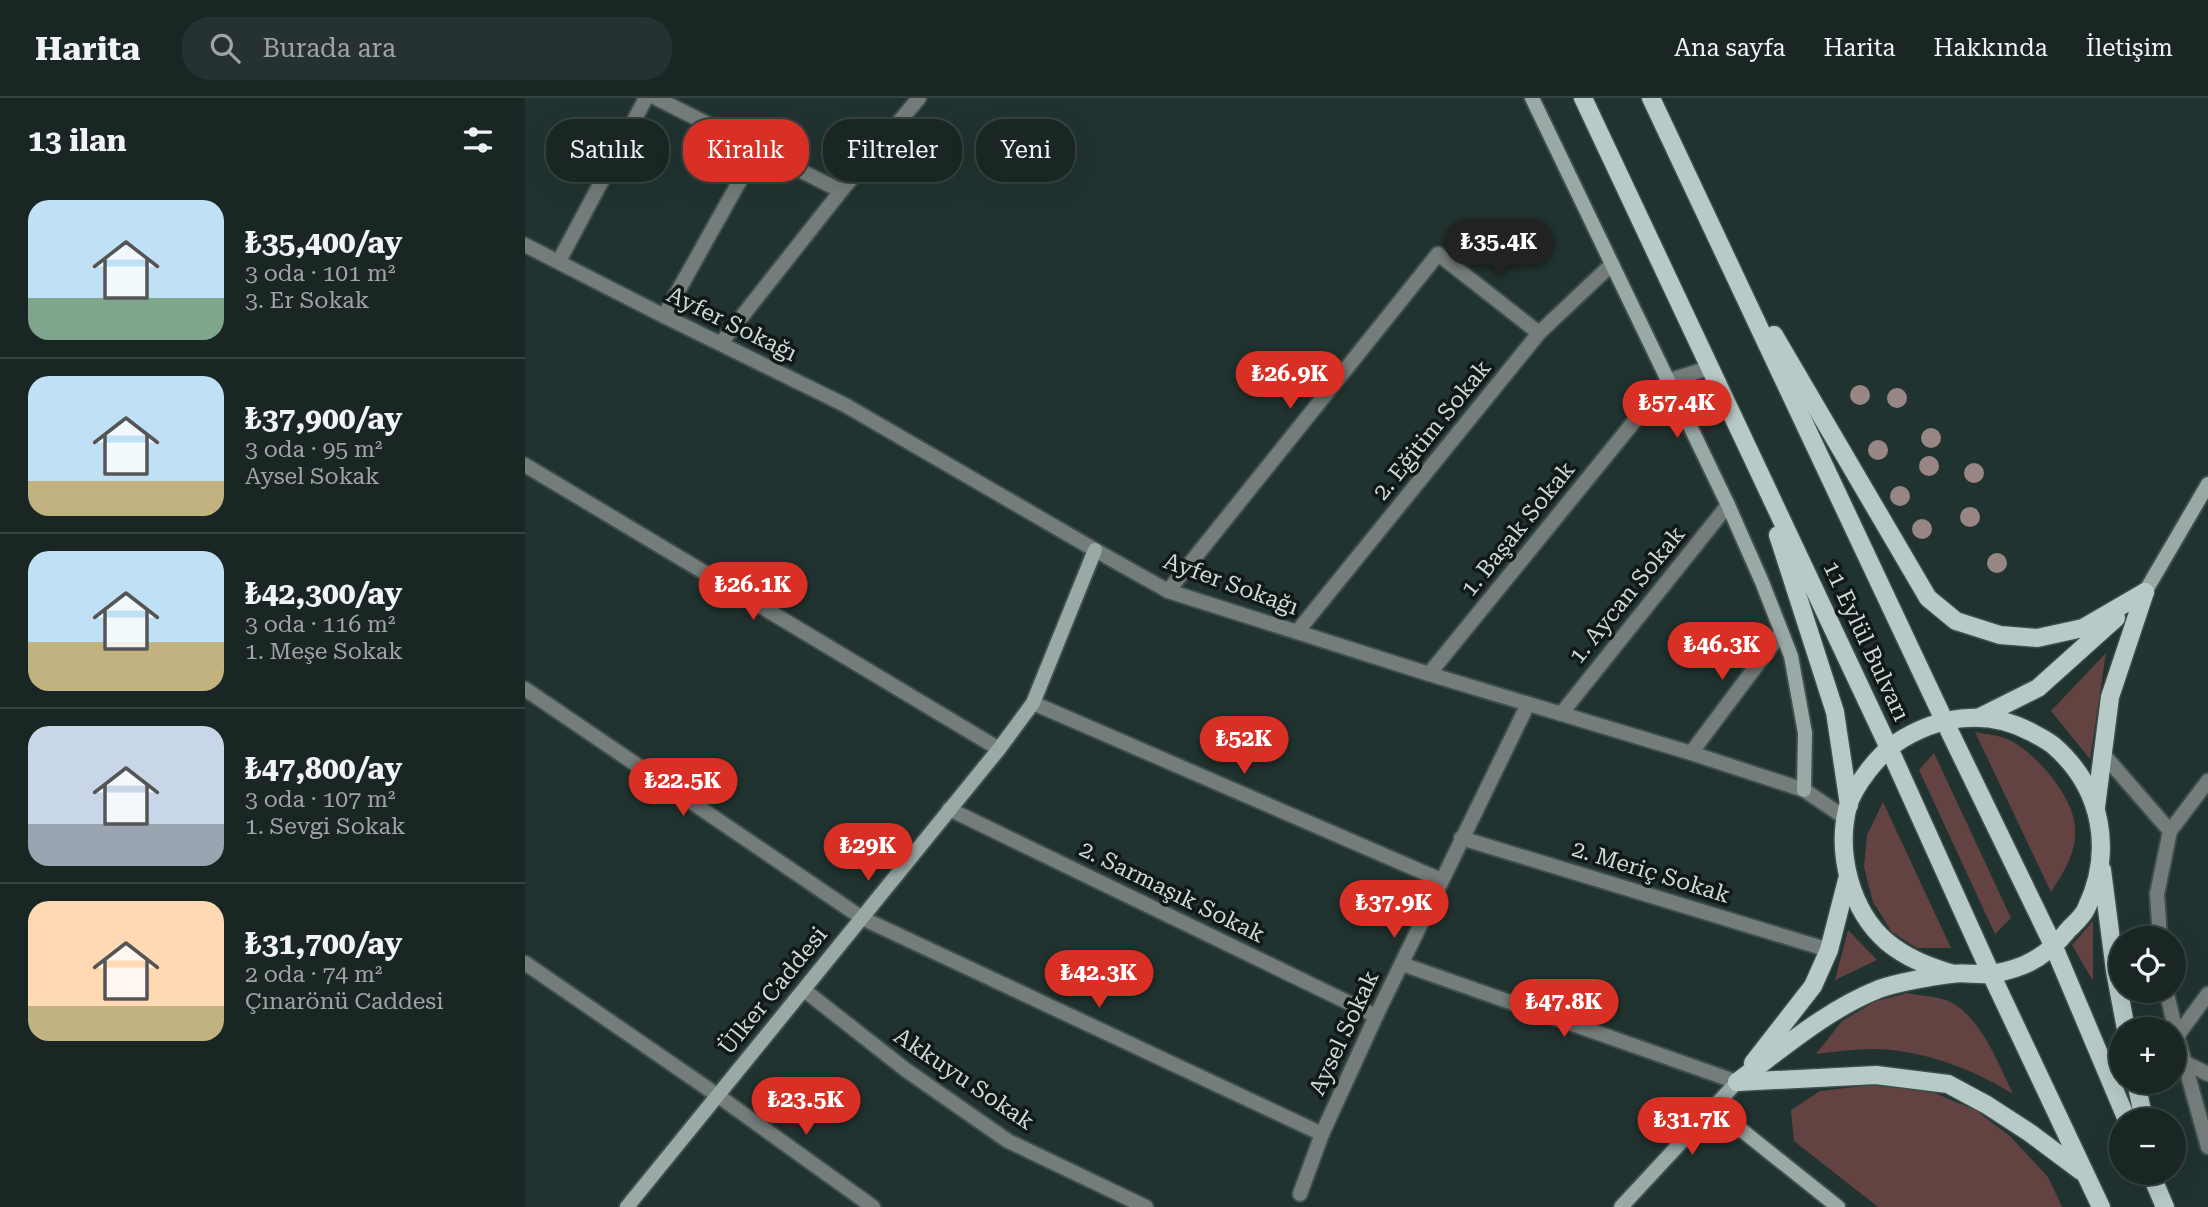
<!DOCTYPE html>
<html lang="tr">
<head>
<meta charset="utf-8">
<style>
  body { margin:0; font-family:"Roboto Serif",serif; background:#263231; color:#f1f3f6; height:100vh; display:flex; flex-direction:column; font-size:26px; white-space:nowrap }
  * { box-sizing:border-box; margin:0 }
  p { font-size:23px; color:#9fa5a6 }
  .icon { flex:none; width:38px; height:38px; fill:none; stroke:currentColor; stroke-width:2; stroke-linecap:round; stroke-linejoin:round }
  .map { position:relative; flex:1; overflow:hidden }
  .details { display:flex; flex-direction:column; background:#192624; width:525px }
  .details>* { flex:none }
  .top-card { position:absolute; left:21px; top:21px; width:665px; height:63px; display:flex; gap:14px }
  .buttons { position:absolute; left:1584px; top:828px; display:grid; gap:14px }
  .buttons a { display:grid; place-items:center; width:77px; height:77px; border-radius:50%; background:#192624; box-shadow:0 7px 28px #0002,0 0 0 2px #374341; font-size:35px }
  .price { position:absolute; translate:-50% -60px; padding:0 16px; border-radius:24px; background:#d93025; color:#fff; font-size:23px; line-height:46px; filter:drop-shadow(0 2px 4px #0008) }
  .price::after { content:''; position:absolute; left:50%; top:42px; width:21px; height:16px; margin-left:-10px; background:inherit; clip-path:polygon(0 0,100% 0,50% 100%) }
  .price.selected { background:#222; color:#fff }
  ul { padding:0; list-style:none }
  li { display:flex; align-items:center; gap:21px; height:175px; padding:0 28px }
  li+li { border-top:2px solid #374341 }
  li span { display:grid; place-items:center; flex:none; width:196px; height:140px; border-radius:21px; color:#555 }
  li>.icon { margin-inline-start:auto }
  span .icon { width:84px; height:84px; fill:#fffc; stroke-width:1 }
  li b { font-size:30px }
  h2 { display:flex; justify-content:space-between; align-items:center; height:84px; padding:0 28px; font-size:30px }
  .pill { padding:0 24px; border-radius:28px; background:#192624; box-shadow:0 7px 28px #0002,0 0 0 2px #374341; font-size:24px; line-height:63px }
  .pill.selected { background:#d93025; color:#fff }
  header { display:flex; align-items:center; gap:42px; box-sizing:border-box; height:98px; padding:0 35px; background:#192624; border-bottom:2px solid #374341 }
  header strong { font-size:33px }
  nav { display:flex; gap:38px; margin-inline-start:auto; font-size:24px }
  .search { width:490px; height:63px; background:#263231; display:flex; align-items:center; gap:18px; box-sizing:border-box; padding:0 24px; border-radius:28px; color:#9fa5a6; font-size:26px }
  main { display:flex; flex:1; min-height:0 }
  .map>svg:first-child { display:block }
  .green { fill:#634342 }
  .lines { fill:none; stroke-linecap:round; stroke-linejoin:round }
  .street-casing { stroke:#3d4e4b; stroke-width:18 }
  .secondary-casing { stroke:#3d4e4b; stroke-width:18 }
  .primary-casing { stroke:#3d4e4b; stroke-width:21 }
  .street { stroke:#747d7b; stroke-width:14 }
  .secondary { stroke:#9aa8a6; stroke-width:14 }
  .primary { stroke:#b8cac7; stroke-width:18 }
  .tree { fill:#978683 }
  .labels { text-anchor:middle; dominant-baseline:central; stroke-width:7; stroke-linejoin:round; paint-order:stroke }
  .street-label { font-size:23px; fill:#ced9d7; stroke:#111918 }
</style>
</head>
<body>
<header>
<strong>Harita</strong>
<div class="search"><svg class="icon" aria-label="search" viewBox="0 0 24 24"><circle cx="10" cy="10" r="6"/><path d="M15 15l6 6"/></svg>Burada ara</div>
<nav><a>Ana sayfa</a><a>Harita</a><a>Hakkında</a><a>İletişim</a></nav>
</header>
<main>
<section class="details">
<h2>13 ilan<svg class="icon" aria-label="filters" viewBox="0 0 24 24"><path d="M4 7h16M4 17h16"/><circle cx="9" cy="7" r="2"/><circle cx="15" cy="17" r="2"/></svg></h2>
<ul>
<li><span style="background:linear-gradient(#bfe0f5 70%,#7fa58c 0)"><svg class="icon" aria-label="home" viewBox="0 0 24 24"><path d="M3 11l9-7 9 7M6 9v11h12V9"/></svg></span><div><b>₺35,400/ay</b><p>3 oda · 101 m²</p><p>3. Er Sokak</p></div></li>
<li><span style="background:linear-gradient(#bfe0f5 75%,#c2b280 0)"><svg class="icon" aria-label="home" viewBox="0 0 24 24"><path d="M3 11l9-7 9 7M6 9v11h12V9"/></svg></span><div><b>₺37,900/ay</b><p>3 oda · 95 m²</p><p>Aysel Sokak</p></div></li>
<li><span style="background:linear-gradient(#bfe0f5 65%,#c2b280 0)"><svg class="icon" aria-label="home" viewBox="0 0 24 24"><path d="M3 11l9-7 9 7M6 9v11h12V9"/></svg></span><div><b>₺42,300/ay</b><p>3 oda · 116 m²</p><p>1. Meşe Sokak</p></div></li>
<li><span style="background:linear-gradient(#c9d6e8 70%,#9aa5b1 0)"><svg class="icon" aria-label="home" viewBox="0 0 24 24"><path d="M3 11l9-7 9 7M6 9v11h12V9"/></svg></span><div><b>₺47,800/ay</b><p>3 oda · 107 m²</p><p>1. Sevgi Sokak</p></div></li>
<li><span style="background:linear-gradient(#ffd9b3 75%,#c2b280 0)"><svg class="icon" aria-label="home" viewBox="0 0 24 24"><path d="M3 11l9-7 9 7M6 9v11h12V9"/></svg></span><div><b>₺31,700/ay</b><p>2 oda · 74 m²</p><p>Çınarönü Caddesi</p></div></li>
</ul>
</section>
<div class="map">
<svg width="1683" height="1109" viewBox="0 0 1683 1109">
  <rect width="100%" height="100%" fill="#213330"/>
  <!-- green -->
  <g class="green">
    <path d="M1581,555L1565,661L1526,613Z"/>
    <path d="M1450,634C1460,636 1472,637 1482,641C1510,653 1548,698 1550,729C1552,754 1539,774 1526,794Z"/>
    <path d="M1409,655L1486,820L1470,836L1394,672Z"/>
    <path d="M1358,704L1426,850H1392L1367,834L1348,804L1339,769L1342,737Z"/>
    <path d="M1568,823V883L1547,847Z"/>
    <path d="M1323,832L1352,862L1310,882Z"/>
    <path d="M1383,895C1395,898 1410,898 1421,902C1455,916 1473,965 1488,996C1451,973 1410,957 1367,952C1342,949 1316,953 1291,956L1317,923L1351,903Z"/>
    <path d="M1347,987L1405,993L1450,1012L1485,1038L1523,1079L1537,1109H1353L1269,1043L1266,1012L1295,993Z"/>
  </g>
  <g class="lines">
    <!-- street casing -->
    <g class="street-casing">
      <g id="street">
        <path d="M131,0L316,93"/>
        <path d="M0,147L139,218L320,307L570,452L643,493L904,576L1166,655L1279,692L1322,721"/>
        <path d="M34,163L121,0"/>
        <path d="M139,218L232,52"/>
        <path d="M196,245L316,93L394,0"/>
        <path d="M0,367L474,651"/>
        <path d="M643,493L913,156L1014,235"/>
        <path d="M772,534L1014,235L1086,167"/>
        <path d="M904,576L1142,283L1184,270"/>
        <path d="M0,591L337,820L797,1036"/>
        <path d="M508,605L916,782"/>
        <path d="M1036,616L1203,407"/>
        <path d="M1166,655L1256,535"/>
        <path d="M1578,656L1645,733"/>
        <path d="M424,711L851,918"/>
        <path d="M936,740L1304,852"/>
        <path d="M1635,840L1632,796L1645,733L1683,683"/>
        <path d="M0,865L192,997L348,1109"/>
        <path d="M877,866L1212,984"/>
        <path d="M279,892L381,972L483,1043L621,1109"/>
        <path d="M1641,892L1652,938L1683,1049"/>
        <path d="M1652,938L1683,896"/>
        <path d="M1659,964L1683,976"/>
        <path d="M775,1096L797,1036L851,918L1003,606"/>
      </g>
    </g>
    <!-- secondary casing -->
    <g class="secondary-casing">
      <g id="secondary">
        <path d="M1007,0L1203,407L1237,484L1266,558L1280,635L1279,692"/>
        <path d="M1620,494L1683,386"/>
        <path d="M1189,1010L1313,1109"/>
        <path d="M102,1109L474,651L508,605L570,452"/>
        <path d="M1096,1109L1212,984"/>
      </g>
    </g>
    <!-- primary casing -->
    <g class="primary-casing">
      <g id="primary">
        <path d="M1058,0L1364,650L1466,876L1576,1109"/>
        <path d="M1126,0L1419,622L1529,849L1602,1022"/>
        <path d="M1249,237L1403,500L1431,523L1475,537L1512,540L1558,530L1620,494"/>
        <path d="M1253,437L1310,614L1324,707"/>
        <path d="M1455,619L1513,590L1591,520"/>
        <path d="M1571,709L1585,599L1620,494"/>
        <path d="M1577,772L1590,873L1601,931"/>
        <path d="M1228,965L1288,888L1304,852L1323,778"/>
        <path d="M1212,984C1257,951 1301,912 1354,891C1370,885 1408,878 1426,876C1439,874 1451,877 1464,876C1474,875 1489,871 1499,867C1518,859 1532,846 1544,831C1550,825 1558,818 1561,811C1589,753 1577,690 1529,648C1522,642 1513,638 1506,634C1461,610 1412,618 1371,645C1354,656 1329,688 1323,708C1311,754 1325,812 1362,844C1383,861 1403,868 1428,876"/>
        <path d="M1212,984L1351,977L1423,986L1462,1007L1505,1035L1556,1073"/>
        <path d="M1611,984L1619,1022"/>
        <path d="M1625,1074L1640,1109"/>
      </g>
    </g>
    <!-- street -->
    <use href="#street" class="street"/>
    <!-- secondary -->
    <use href="#secondary" class="secondary"/>
    <!-- primary -->
    <use href="#primary" class="primary"/>
  </g>
  <!-- trees -->
  <g class="tree">
    <circle cx="1335" cy="297" r="10"/>
    <circle cx="1372" cy="300" r="10"/>
    <circle cx="1406" cy="340" r="10"/>
    <circle cx="1353" cy="352" r="10"/>
    <circle cx="1404" cy="368" r="10"/>
    <circle cx="1449" cy="375" r="10"/>
    <circle cx="1375" cy="398" r="10"/>
    <circle cx="1445" cy="419" r="10"/>
    <circle cx="1397" cy="431" r="10"/>
    <circle cx="1472" cy="465" r="10"/>
  </g>
  <g class="labels">
    <!-- street labels -->
    <g class="street-label">
      <text transform="translate(207 226) rotate(26)">Ayfer Sokağı</text>
      <text transform="translate(907 332) rotate(-51)">2. Eğitim Sokak</text>
      <text transform="translate(993 431) rotate(-51)">1. Başak Sokak</text>
      <text transform="translate(706 486) rotate(20)">Ayfer Sokağı</text>
      <text transform="translate(1102 497) rotate(-51)">1. Aycan Sokak</text>
      <text transform="translate(1341 543) rotate(65)">11 Eylül Bulvarı</text>
      <text transform="translate(1126 774) rotate(17)">2. Meriç Sokak</text>
      <text transform="translate(647 794) rotate(26)">2. Sarmaşık Sokak</text>
      <text transform="translate(248 893) rotate(-51)">Ülker Caddesi</text>
      <text transform="translate(819 935) rotate(-65)">Aysel Sokak</text>
      <text transform="translate(439 981) rotate(34)">Akkuyu Sokak</text>
    </g>
  </g>
</svg>
<div class="buttons">
<a><svg class="icon" aria-label="locate" viewBox="0 0 24 24"><circle cx="12" cy="12" r="6"/><path d="M12 2v4M12 18v4M2 12h4M18 12h4"/></svg></a>
<a>+</a>
<a>−</a>
</div>
<b class="price selected" style="left:974px;top:181px">₺35.4K</b>
<b class="price" style="left:765px;top:313px">₺26.9K</b>
<b class="price" style="left:1152px;top:342px">₺57.4K</b>
<b class="price" style="left:228px;top:524px">₺26.1K</b>
<b class="price" style="left:1197px;top:584px">₺46.3K</b>
<b class="price" style="left:719px;top:678px">₺52K</b>
<b class="price" style="left:158px;top:720px">₺22.5K</b>
<b class="price" style="left:343px;top:785px">₺29K</b>
<b class="price" style="left:869px;top:842px">₺37.9K</b>
<b class="price" style="left:574px;top:912px">₺42.3K</b>
<b class="price" style="left:1039px;top:941px">₺47.8K</b>
<b class="price" style="left:281px;top:1039px">₺23.5K</b>
<b class="price" style="left:1167px;top:1059px">₺31.7K</b>
<div class="top-card">
<a class="pill">Satılık</a>
<a class="pill selected">Kiralık</a>
<a class="pill">Filtreler</a>
<a class="pill">Yeni</a>
</div>
</div>
</main>
</body>
</html>
